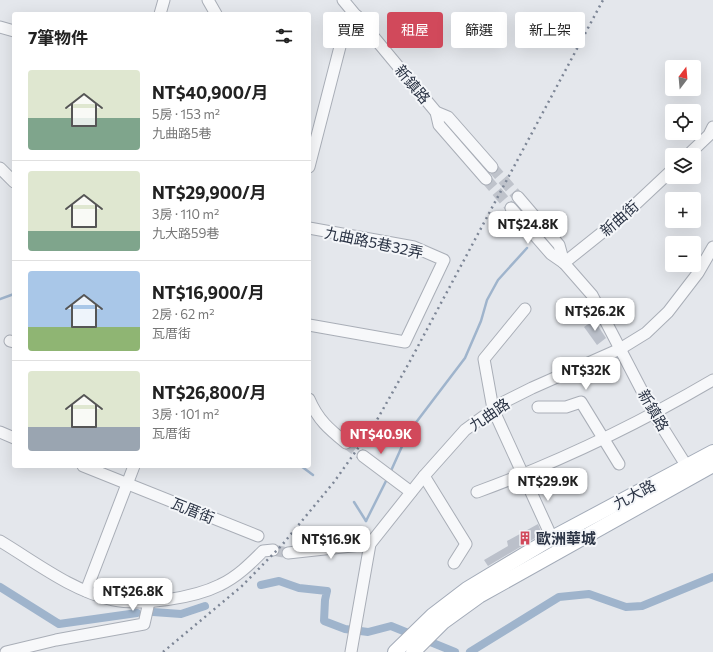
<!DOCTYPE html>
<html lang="zh-TW">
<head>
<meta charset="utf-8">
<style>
  body { margin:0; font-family:Commissioner,"Noto Sans TC",sans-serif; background:#f6f6f6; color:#222; height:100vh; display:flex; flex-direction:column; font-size:15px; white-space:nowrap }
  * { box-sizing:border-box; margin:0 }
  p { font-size:13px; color:#767676 }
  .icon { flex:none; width:22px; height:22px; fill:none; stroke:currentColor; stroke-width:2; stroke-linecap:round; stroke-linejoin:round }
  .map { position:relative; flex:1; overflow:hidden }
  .side { position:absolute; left:12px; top:12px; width:299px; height:456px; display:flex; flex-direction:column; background:#fff; border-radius:4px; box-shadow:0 4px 16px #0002 }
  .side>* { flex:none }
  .top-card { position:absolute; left:323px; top:12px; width:330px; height:36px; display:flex; gap:8px }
  .needle { width:26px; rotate:16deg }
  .fabs { position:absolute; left:665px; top:60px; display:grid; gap:8px }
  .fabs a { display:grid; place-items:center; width:36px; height:36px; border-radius:4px; background:#fff; box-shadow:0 4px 16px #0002; font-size:20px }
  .price { position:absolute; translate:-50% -34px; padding:0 9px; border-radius:8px; background:#fff; color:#222; font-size:13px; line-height:26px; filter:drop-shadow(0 1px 2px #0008) }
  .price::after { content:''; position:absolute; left:50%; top:24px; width:12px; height:9px; margin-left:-6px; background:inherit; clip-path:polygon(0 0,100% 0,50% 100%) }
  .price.active { background:#d1495b; color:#fff }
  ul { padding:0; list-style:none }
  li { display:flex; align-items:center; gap:12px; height:100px; padding:0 16px }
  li+li { border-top:1px solid #e0e0e0 }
  li span { display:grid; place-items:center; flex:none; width:112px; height:80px; border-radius:4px; color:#555 }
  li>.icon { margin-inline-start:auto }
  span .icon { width:48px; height:48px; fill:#fffc; stroke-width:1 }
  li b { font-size:17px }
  h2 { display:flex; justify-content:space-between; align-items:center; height:48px; padding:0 16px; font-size:17px }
  .chip { padding:0 14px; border-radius:4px; background:#fff; box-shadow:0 4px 16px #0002; font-size:14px; line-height:36px }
  .chip.active { background:#d1495b; color:#fff }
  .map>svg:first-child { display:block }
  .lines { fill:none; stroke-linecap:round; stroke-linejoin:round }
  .stream { stroke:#9fb4cc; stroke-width:2.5 }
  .canal { stroke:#9fb4cc; stroke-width:8 }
  .building { fill:#bbc0ca }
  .minor-tunnel { stroke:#bfc3cb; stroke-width:11; stroke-dasharray:11 5.5; stroke-linecap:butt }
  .minor-casing { stroke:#a9aeb7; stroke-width:13 }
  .major-casing { stroke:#a3abb8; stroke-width:16 }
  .minor { stroke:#f7f8fa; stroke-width:11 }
  .major { stroke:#fff; stroke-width:14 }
  .rail { stroke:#7d8696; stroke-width:2.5; stroke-dasharray:2 4; stroke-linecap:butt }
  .labels { text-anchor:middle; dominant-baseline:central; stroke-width:4; stroke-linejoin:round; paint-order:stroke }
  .street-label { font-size:15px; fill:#2b3445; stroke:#f4f6f9 }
  .poi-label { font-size:15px; font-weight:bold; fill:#2b3445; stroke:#f4f6f9; text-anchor:start }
</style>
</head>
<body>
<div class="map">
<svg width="713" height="652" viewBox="0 0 713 652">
  <rect width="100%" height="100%" fill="#e4e7ec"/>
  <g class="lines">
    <!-- stream -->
    <g class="stream">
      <path d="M0,299L14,294"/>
      <path d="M301,466L313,475"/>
      <path d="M390,473L408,433L465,358L481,321L487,300L498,280L527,248"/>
      <path d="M354,502L366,521"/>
      <path d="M366,521L388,477"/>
    </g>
    <!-- canal -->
    <g class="canal">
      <path d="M261,585L279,581L299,588L327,591L325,600L324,621L345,629L368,632L391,626L455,652"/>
      <path d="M0,587L59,624L137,613"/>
      <path d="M153,612L181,614L205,606"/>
      <path d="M470,652L559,597L589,594L626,607L642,606L713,577"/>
    </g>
  </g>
  <!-- building -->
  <g class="building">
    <path d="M594,320L606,338L597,345L584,327Z"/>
    <path d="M538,524L542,534L488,566L484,560L508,546L507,541Z"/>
  </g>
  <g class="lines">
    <!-- minor-tunnel -->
    <g class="minor-tunnel">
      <path d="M492,167L518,197"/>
      <path d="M486,179L511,208"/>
      <path d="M346,443L363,456"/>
      <path d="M273,550L288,553"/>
    </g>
    <!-- minor casing -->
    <g class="minor-casing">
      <g id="minor">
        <path d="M208,0L216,14"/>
        <path d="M343,0L436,112L448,117L492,167"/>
        <path d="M160,14L164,0"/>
        <path d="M0,27L14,31"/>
        <path d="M436,112L439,125L486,179"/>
        <path d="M688,155L709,135L713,127"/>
        <path d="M309,167L343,35L357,16"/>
        <path d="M0,168L14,182"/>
        <path d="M518,197L559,245L564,263"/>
        <path d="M511,208L551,254L564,263L592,295L654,414L691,473"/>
        <path d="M309,228L414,247L444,260L405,342L309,325"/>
        <path d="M564,263L624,215L672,170"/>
        <path d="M525,309L484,359L493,409L552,538"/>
        <path d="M10,341L14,342"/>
        <path d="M309,399C318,420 329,429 346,443"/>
        <path d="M538,407H566L581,402L619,464"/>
        <path d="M0,432L14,438"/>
        <path d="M363,456L411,492"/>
        <path d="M83,466L258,536"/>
        <path d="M424,476L466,544L454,563"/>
        <path d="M477,492C559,462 638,424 713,380"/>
        <path d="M0,541C35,562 72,591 113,600C142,606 194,598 220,585C237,577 250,564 263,551L273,550"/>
        <path d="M288,553L370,544"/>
        <path d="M86,591L134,466"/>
        <path d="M6,652L56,640L144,624L149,602"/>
        <path d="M351,652L370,544L424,476L465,430L502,403L532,388L620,349L646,333L668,312L698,273L713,247"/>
      </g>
    </g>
    <!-- major casing -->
    <g class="major-casing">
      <g id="major">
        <path d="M395,652L433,615L467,589L552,538L713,452"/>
        <path d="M413,652L443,622L479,596L713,465"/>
      </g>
    </g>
    <!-- minor -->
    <use href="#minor" class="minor"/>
    <!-- major -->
    <use href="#major" class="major"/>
    <!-- rail -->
    <path class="rail" d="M163,652L242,586L282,545L334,482L373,427L409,363L603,0"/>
  </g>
  <!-- icons -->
  <defs>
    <g id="building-bare" transform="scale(1.08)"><path d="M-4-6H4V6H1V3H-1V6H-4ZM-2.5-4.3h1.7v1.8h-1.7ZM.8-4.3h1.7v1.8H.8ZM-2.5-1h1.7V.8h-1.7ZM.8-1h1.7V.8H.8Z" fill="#d1495b" stroke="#f4f6f9" stroke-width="2.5" paint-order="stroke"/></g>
  </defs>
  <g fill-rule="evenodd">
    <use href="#building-bare" x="525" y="538"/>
  </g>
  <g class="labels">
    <!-- street labels -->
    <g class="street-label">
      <text transform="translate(413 84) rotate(50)">新鎮路</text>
      <text transform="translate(619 218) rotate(-41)">新曲街</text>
      <text transform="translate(374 242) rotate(12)">九曲路5巷32弄</text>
      <text transform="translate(654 410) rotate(60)">新鎮路</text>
      <text transform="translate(489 414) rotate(-34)">九曲路</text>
      <text transform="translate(634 494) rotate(-28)">九大路</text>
      <text transform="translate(193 510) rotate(22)">瓦厝街</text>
    </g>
    <!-- poi labels -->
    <g class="poi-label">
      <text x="536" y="538">歐洲華城</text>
    </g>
  </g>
</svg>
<div class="fabs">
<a><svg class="needle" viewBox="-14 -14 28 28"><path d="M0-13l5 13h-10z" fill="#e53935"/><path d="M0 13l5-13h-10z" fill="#767676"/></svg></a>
<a><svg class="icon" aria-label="locate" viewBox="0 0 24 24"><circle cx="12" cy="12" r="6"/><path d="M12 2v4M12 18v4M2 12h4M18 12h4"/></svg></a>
<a><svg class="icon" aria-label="layers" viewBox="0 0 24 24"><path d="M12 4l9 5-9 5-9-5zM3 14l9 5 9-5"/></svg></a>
<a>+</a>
<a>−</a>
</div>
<b class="price" style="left:528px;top:245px">NT$24.8K</b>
<b class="price" style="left:595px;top:332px">NT$26.2K</b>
<b class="price" style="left:586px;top:391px">NT$32K</b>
<b class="price active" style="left:381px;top:455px">NT$40.9K</b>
<b class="price" style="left:548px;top:502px">NT$29.9K</b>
<b class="price" style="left:331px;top:560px">NT$16.9K</b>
<b class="price" style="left:133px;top:612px">NT$26.8K</b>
<div class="top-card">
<a class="chip">買屋</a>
<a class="chip active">租屋</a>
<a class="chip">篩選</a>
<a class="chip">新上架</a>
</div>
<section class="side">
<h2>7筆物件<svg class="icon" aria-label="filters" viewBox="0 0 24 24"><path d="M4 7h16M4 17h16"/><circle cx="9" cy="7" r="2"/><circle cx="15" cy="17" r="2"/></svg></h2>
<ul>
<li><span style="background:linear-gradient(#dfe7d0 60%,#7fa58c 0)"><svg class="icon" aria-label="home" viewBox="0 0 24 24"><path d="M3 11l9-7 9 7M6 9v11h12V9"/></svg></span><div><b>NT$40,900/月</b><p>5房 · 153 m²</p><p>九曲路5巷</p></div></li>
<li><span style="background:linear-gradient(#dfe7d0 75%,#7fa58c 0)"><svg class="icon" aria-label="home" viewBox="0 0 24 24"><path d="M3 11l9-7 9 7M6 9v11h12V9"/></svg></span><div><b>NT$29,900/月</b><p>3房 · 110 m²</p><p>九大路59巷</p></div></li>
<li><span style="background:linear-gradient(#a9c7e8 70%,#8fb573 0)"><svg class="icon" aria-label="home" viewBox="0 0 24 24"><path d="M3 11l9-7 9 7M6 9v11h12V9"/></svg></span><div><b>NT$16,900/月</b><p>2房 · 62 m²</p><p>瓦厝街</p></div></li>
<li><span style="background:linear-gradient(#dfe7d0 70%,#9aa5b1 0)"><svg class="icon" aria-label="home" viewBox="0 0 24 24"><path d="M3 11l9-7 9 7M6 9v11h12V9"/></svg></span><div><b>NT$26,800/月</b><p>3房 · 101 m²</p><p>瓦厝街</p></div></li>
</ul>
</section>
</div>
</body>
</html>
